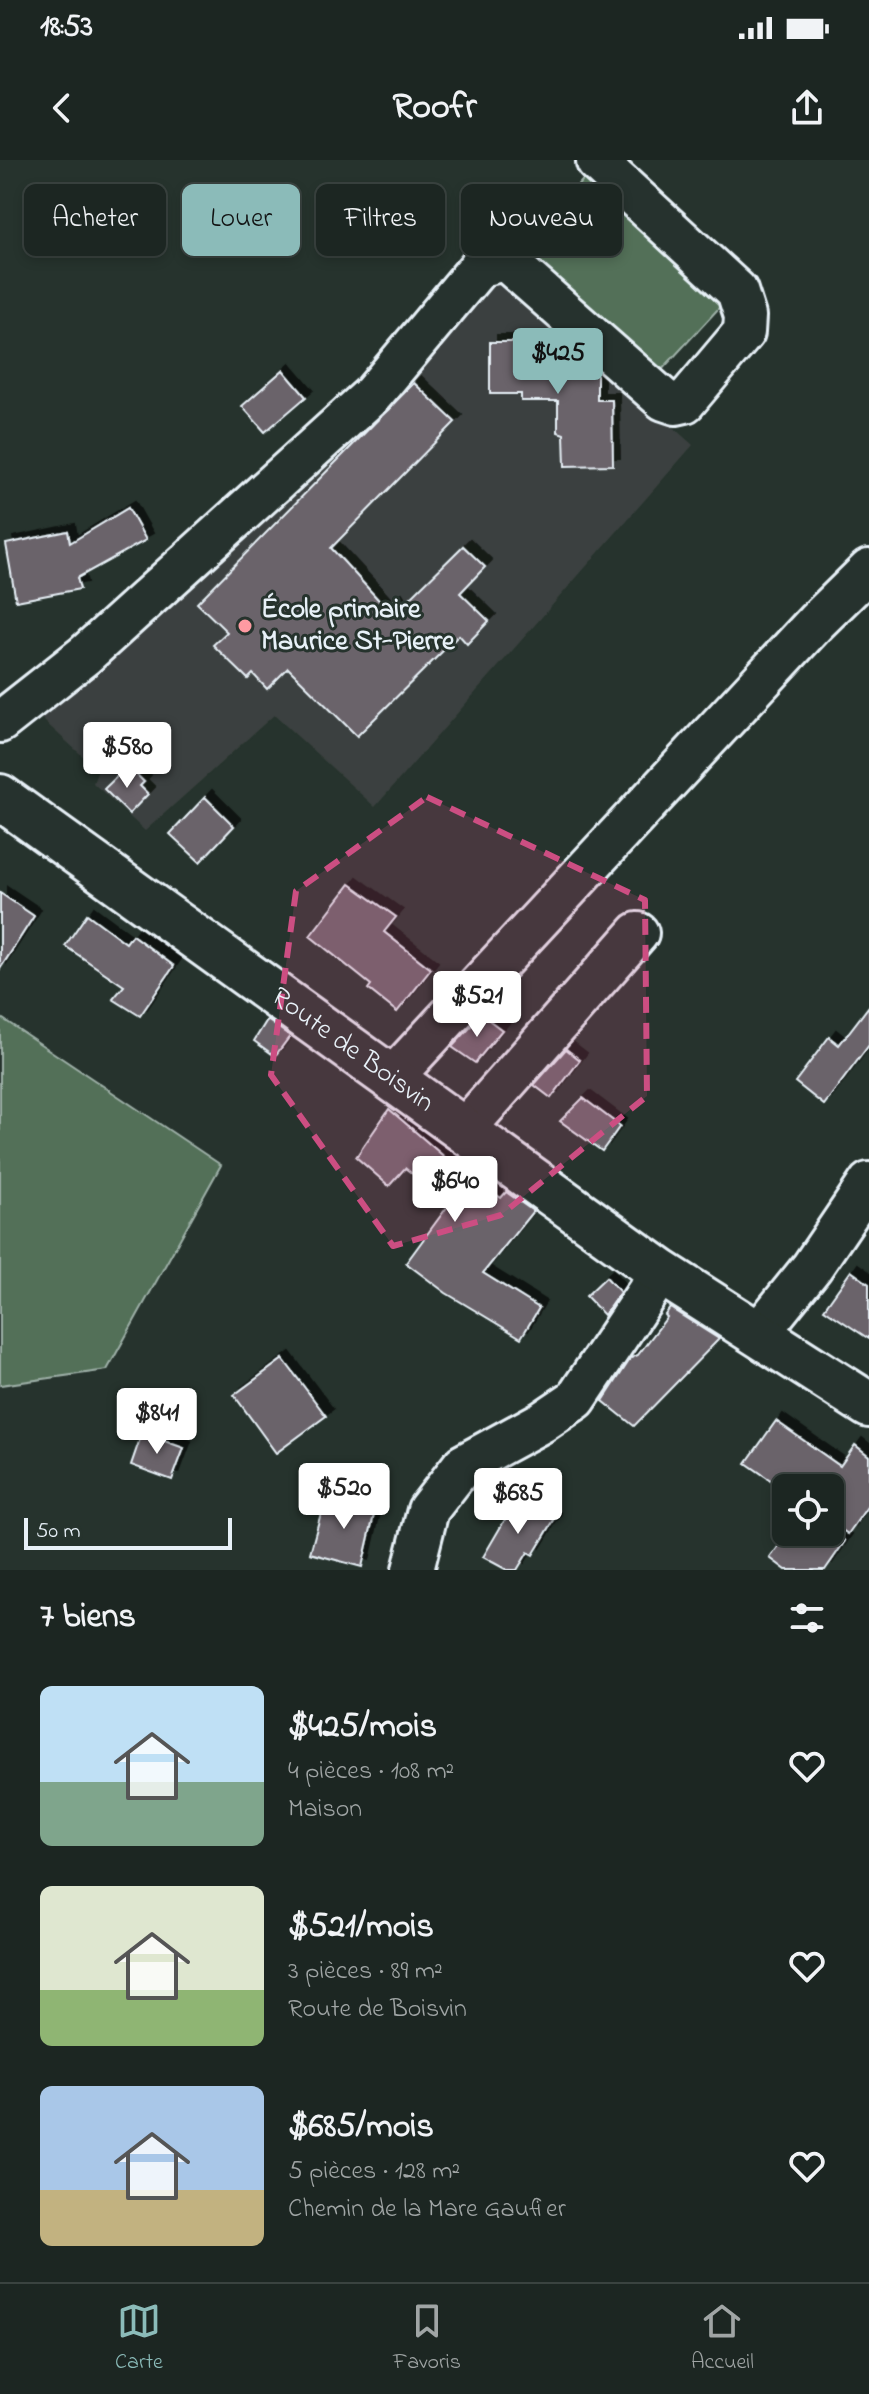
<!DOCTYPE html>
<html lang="fr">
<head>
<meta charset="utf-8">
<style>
  body { margin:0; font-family:"Indie Flower",sans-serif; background:#252e2a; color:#f1f3f6; height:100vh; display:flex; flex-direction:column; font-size:30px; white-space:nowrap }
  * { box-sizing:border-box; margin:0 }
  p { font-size:26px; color:#a0a5a5 }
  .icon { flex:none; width:44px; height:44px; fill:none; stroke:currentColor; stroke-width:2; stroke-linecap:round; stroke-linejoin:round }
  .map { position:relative; height:1410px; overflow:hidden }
  .sheet { display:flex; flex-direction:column; background:#1c2622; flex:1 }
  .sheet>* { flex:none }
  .banner { position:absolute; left:24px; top:24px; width:822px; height:72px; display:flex; gap:16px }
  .fabs { position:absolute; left:772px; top:1314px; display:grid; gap:16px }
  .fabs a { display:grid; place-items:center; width:72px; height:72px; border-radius:12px; background:#1c2622; box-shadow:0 4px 12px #0003,0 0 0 2px #3a4340; font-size:40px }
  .scale { position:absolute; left:24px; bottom:20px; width:208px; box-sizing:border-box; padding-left:8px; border:4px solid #e8f1f8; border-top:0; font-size:22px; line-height:28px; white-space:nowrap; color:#e8f1f8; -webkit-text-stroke:6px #26332d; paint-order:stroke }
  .price { position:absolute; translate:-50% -68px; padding:0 18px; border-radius:8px; background:#fff; color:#222; font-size:26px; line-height:52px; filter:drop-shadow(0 2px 4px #0008) }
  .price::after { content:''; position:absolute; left:50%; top:48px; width:24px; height:18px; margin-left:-12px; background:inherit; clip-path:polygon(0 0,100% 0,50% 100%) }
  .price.active { background:#8bbbb9; color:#111 }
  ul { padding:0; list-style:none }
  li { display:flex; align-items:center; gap:24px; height:200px; padding:0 40px }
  li span { display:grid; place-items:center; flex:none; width:224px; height:160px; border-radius:12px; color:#555 }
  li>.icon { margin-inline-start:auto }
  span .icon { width:96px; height:96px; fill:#fffc; stroke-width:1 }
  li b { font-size:34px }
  h2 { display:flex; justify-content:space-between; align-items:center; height:96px; padding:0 40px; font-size:34px }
  .pill { padding:0 28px; border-radius:12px; background:#1c2622; box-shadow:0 4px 12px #0003,0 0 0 2px #3a4340; font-size:28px; line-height:72px }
  .pill.active { background:#8bbbb9; color:#111 }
  .status { display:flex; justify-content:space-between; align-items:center; height:56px; padding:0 40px; background:#1c2622; direction:ltr }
  .status svg { height:22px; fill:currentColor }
  header { display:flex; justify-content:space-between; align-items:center; height:104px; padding:0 40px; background:#1c2622; font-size:36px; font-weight:700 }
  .dock { display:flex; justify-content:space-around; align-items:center; height:112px; border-top:2px solid #3a4340; background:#1c2622; font-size:22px; color:#a0a5a5 }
  .dock a { display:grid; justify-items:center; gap:4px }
  .dock .active { color:#8bbbb9 }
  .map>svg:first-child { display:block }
  .built { fill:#3b413f }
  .green { fill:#537058; stroke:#9eb0a8; stroke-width:2 }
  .building { fill:#6b636a; stroke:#e8f1f8; stroke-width:2; filter:url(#shadow) }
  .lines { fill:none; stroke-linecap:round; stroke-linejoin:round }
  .minor-casing { stroke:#e8f1f8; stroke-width:46 }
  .major-casing { stroke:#e8f1f8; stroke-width:50 }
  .minor { stroke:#26332d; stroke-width:40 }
  .major { stroke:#26332d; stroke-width:44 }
  .marked { fill:#cc4e82; fill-opacity:0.2; stroke:#cc4e82; stroke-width:6; stroke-dasharray:16 10; stroke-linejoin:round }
  .poi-dot { fill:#ff9aa2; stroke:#26332d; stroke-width:3 }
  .labels { text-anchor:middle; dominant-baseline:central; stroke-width:6; stroke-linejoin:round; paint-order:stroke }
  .poi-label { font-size:28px; font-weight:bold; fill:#e8f1f8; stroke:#26332d; text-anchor:start }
  .street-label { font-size:28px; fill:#e8f1f8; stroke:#26332d }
</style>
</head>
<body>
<div class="status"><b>18:53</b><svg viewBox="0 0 49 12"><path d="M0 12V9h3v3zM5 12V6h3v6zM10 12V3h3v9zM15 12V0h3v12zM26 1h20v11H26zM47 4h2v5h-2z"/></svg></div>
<header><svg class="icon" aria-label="back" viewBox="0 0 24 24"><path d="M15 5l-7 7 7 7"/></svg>Roofr<svg class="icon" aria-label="share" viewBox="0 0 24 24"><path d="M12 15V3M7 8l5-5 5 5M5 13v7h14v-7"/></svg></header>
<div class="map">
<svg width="869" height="1410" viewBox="0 0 869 1410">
  <defs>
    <filter id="shadow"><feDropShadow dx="7" dy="-7" stdDeviation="0" flood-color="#0009"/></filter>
  </defs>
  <rect width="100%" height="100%" fill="#26332d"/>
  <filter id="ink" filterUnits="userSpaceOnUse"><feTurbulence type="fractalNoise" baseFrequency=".0125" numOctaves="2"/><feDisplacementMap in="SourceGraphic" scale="16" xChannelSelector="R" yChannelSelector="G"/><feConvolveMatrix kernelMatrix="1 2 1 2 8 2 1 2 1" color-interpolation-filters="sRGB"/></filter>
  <g filter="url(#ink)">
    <!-- built -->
    <path class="built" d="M498,111L693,285L375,647L274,555L145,671L93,623L98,610L34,552Z"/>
    <!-- green -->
    <g class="green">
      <path d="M591,11L730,136L658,214L520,89Z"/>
      <path d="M0,857L221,1005L107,1210L0,1225Z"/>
    </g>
    <!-- building -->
    <g class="building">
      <path d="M490,182H530V187H555V195H578L588,203L597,215V240H612L613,305L565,306L564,274L558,272V241H521V234H490Z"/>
      <path d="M283,210L306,237L265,272L242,246Z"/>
      <path d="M414,223L455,262L331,388L386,448L395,440L400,448L463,386L485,407L460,433L489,461L467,484L459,475L357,576L288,508L267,529L253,514L248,519L213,485L227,472L197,443Z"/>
      <path d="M128,348L146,380L77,418L80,429L16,441L6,384L68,371L70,383Z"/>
      <path d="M128,606L144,622L140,626L148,634L129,654L104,629Z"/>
      <path d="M205,637L234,666L200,702L170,674Z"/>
      <path d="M350,724L396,757L384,772L431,809L397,852L368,829L371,825L310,776Z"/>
      <path d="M0,733L34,756L0,809Z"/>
      <path d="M87,754L126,783L132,775L174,806L140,856L113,839L124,826L65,786Z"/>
      <path d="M869,846V885L824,945L795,922L829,877L839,885Z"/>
      <path d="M482,855L502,870L475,903L452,887Z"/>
      <path d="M267,860L290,876L275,896L254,881Z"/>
      <path d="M566,889L580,900L551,938L534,925Z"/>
      <path d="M583,938L620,966L602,991L560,961Z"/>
      <path d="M389,949L456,1007L501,1038L506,1032L533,1051L483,1113L539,1148L521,1178L446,1133L406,1103L450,1043L405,1008L389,1026L356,997Z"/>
      <path d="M851,1111L869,1124V1179L824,1149Z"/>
      <path d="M606,1117L620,1132L604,1155L586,1136Z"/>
      <path d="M670,1148L719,1179L634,1266L603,1241L631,1198L638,1195L667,1157L665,1155Z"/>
      <path d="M283,1199L326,1256L276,1293L234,1235Z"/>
      <path d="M776,1261L840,1306L855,1285L869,1296V1344L848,1374L830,1362V1328H782L746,1303Z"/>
      <path d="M142,1273L184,1288L172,1320L131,1305Z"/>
      <path d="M326,1335L376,1346L362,1407L310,1393Z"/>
      <path d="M517,1339L554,1360L533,1395L528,1392L517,1410H507L483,1397Z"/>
      <path d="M789,1372H833L845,1381L825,1410H786L770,1398Z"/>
    </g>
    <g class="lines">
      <!-- minor casing -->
      <g class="minor-casing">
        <g id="minor">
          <path d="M0,562L85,495L373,234L480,106L505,100L664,240L676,244L685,242L744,172L745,156L737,131L597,2"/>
          <path d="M392,918L816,462L869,410"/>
          <path d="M464,970L638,773"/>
          <path d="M758,1174L812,1107L869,1023"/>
          <path d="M413,1410L428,1350L463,1305L542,1262L576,1239L661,1112"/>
        </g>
      </g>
      <!-- major casing -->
      <g class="major-casing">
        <g id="major">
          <path id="s1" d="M0,637L661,1112L869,1245"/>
        </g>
      </g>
      <!-- minor -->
      <use href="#minor" class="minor"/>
      <!-- major -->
      <use href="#major" class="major"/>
    </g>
  </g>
  <!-- marked area -->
  <path class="marked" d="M427,637L645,740L647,936L501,1055L393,1086L271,915L296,731Z"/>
  <!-- markers -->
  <circle class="poi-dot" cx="245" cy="466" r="8"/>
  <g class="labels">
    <!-- poi labels -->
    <g class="poi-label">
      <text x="261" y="450">École primaire<tspan x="261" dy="32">Maurice St-Pierre</tspan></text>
    </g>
    <!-- street labels -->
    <g class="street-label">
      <text stroke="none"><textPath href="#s1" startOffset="434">Route de Boisvin</textPath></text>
    </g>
  </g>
</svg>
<div class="fabs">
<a><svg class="icon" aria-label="locate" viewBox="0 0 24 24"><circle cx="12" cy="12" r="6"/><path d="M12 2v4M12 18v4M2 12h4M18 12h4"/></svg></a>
</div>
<div class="scale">50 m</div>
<b class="price active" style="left:558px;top:236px">$425</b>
<b class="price" style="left:127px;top:630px">$580</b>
<b class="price" style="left:477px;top:879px">$521</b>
<b class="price" style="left:455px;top:1064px">$640</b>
<b class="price" style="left:157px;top:1296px">$841</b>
<b class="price" style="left:344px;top:1371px">$520</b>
<b class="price" style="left:518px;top:1376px">$685</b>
<div class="banner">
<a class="pill">Acheter</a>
<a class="pill active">Louer</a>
<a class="pill">Filtres</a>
<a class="pill">Nouveau</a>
</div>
</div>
<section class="sheet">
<h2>7 biens<svg class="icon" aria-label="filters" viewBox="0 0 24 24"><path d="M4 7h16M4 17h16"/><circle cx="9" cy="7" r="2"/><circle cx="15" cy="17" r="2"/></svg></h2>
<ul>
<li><span style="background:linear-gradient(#bfe0f5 60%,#7fa58c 0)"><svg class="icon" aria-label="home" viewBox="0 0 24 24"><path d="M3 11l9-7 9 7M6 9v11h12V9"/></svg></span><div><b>$425/mois</b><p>4 pièces · 108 m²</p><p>Maison</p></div><svg class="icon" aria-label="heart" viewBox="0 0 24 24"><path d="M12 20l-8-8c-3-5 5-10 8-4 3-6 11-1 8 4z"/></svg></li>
<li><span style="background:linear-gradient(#dfe7d0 65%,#8fb573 0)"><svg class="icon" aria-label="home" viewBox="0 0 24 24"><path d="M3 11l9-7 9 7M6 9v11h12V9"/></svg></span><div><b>$521/mois</b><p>3 pièces · 89 m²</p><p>Route de Boisvin</p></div><svg class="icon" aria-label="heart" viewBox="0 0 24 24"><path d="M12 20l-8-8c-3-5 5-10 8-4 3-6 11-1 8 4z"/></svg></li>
<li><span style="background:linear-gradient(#a9c7e8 65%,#c2b280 0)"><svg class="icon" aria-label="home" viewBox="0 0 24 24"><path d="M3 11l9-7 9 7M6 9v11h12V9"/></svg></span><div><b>$685/mois</b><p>5 pièces · 128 m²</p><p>Chemin de la Mare Gaufier</p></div><svg class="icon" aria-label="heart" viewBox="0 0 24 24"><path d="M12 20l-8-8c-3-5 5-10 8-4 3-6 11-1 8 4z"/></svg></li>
</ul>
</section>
<nav class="dock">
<a class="active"><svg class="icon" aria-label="map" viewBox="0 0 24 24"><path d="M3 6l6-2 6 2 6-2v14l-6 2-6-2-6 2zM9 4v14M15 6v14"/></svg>Carte</a>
<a><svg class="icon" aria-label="saved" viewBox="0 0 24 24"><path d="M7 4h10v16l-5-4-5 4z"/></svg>Favoris</a>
<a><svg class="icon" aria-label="home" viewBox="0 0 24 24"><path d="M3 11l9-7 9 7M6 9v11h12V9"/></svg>Accueil</a>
</nav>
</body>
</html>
